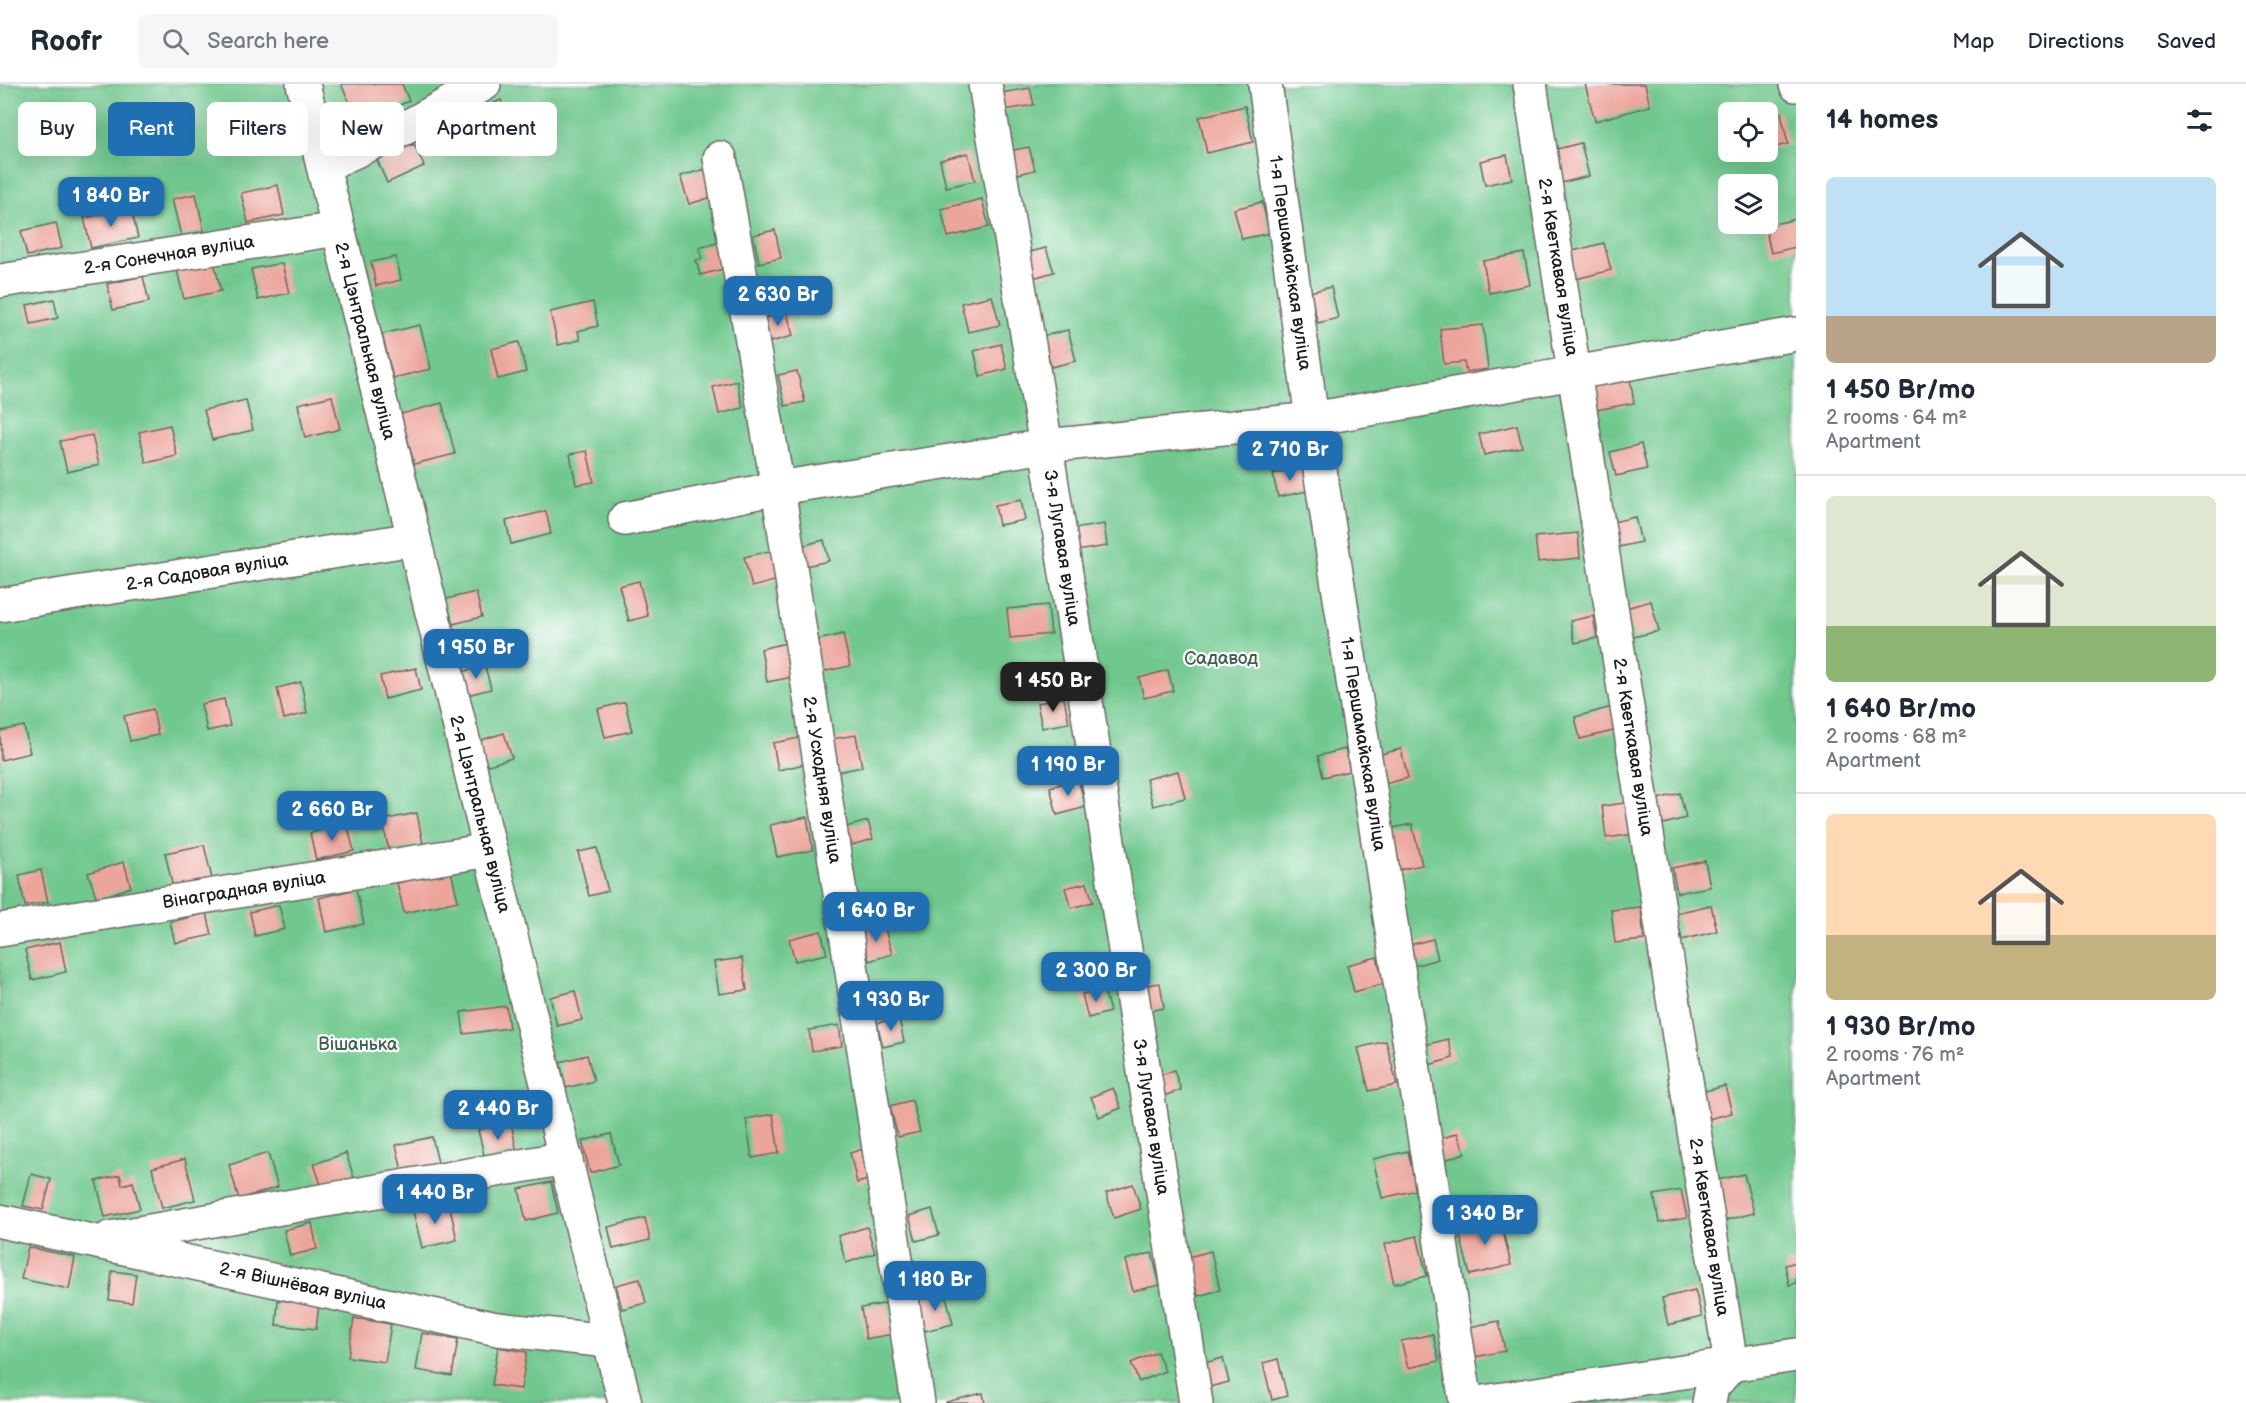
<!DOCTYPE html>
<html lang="en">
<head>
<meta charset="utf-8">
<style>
  body { margin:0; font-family:"Balsamiq Sans",sans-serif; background:#f6f6f7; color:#1f2937; height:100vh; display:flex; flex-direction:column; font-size:22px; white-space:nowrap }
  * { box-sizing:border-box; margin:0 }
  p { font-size:20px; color:#747a83 }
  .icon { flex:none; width:33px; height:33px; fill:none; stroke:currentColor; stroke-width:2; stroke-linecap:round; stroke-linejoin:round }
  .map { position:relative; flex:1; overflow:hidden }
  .drawer { display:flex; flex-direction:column; background:#fff; width:450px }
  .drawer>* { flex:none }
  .top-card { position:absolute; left:18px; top:18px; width:570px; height:54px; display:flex; gap:12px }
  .buttons { position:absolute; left:1718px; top:18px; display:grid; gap:12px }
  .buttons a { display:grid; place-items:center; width:60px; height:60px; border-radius:9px; background:#fff; box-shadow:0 6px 24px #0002; font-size:30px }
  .price { position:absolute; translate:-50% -51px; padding:0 14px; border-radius:12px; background:#1f6fb2; color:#fff; font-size:20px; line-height:39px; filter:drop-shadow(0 2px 3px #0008) }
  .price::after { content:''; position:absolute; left:50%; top:36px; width:18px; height:14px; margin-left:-9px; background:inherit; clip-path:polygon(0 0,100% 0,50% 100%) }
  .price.on { background:#222; color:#fff }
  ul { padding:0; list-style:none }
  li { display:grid; align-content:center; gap:12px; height:318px; padding:0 30px }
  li+li { border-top:2px solid #e0e1e3 }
  li span { display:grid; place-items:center; height:186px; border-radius:9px; color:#555 }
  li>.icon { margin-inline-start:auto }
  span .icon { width:108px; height:108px; fill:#fffc; stroke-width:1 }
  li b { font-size:26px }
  h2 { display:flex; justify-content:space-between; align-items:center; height:72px; padding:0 30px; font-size:26px }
  .pill { padding:0 21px; border-radius:9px; background:#fff; box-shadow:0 6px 24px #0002; font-size:21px; line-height:54px }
  .pill.on { background:#1f6fb2; color:#fff }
  header { display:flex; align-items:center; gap:36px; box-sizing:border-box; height:84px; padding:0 30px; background:#fff; border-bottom:2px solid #e0e1e3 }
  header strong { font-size:28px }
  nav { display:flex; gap:33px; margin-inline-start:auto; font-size:21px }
  .search { width:420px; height:54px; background:#f6f6f7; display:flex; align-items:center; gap:15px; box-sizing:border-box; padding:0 21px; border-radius:9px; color:#747a83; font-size:22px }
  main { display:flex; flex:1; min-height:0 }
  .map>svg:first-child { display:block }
  .green { fill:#6fc88e; stroke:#467255; stroke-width:1.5; fill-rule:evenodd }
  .building { fill:#eca59b }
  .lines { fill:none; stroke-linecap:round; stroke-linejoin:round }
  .minor-casing { stroke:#696762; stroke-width:36 }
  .minor { stroke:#fff; stroke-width:33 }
  .labels { text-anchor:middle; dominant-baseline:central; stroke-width:4.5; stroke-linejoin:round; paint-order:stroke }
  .street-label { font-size:18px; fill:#1c1c1c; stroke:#fff }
  .park-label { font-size:18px; fill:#3d614a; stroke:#fff }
</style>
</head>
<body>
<header>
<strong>Roofr</strong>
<div class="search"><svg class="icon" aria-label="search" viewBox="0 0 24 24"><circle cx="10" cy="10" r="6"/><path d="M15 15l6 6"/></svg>Search here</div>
<nav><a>Map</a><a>Directions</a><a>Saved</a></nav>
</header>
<main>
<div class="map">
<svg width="1796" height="1319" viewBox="0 0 1796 1319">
  <rect width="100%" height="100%" fill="#fff"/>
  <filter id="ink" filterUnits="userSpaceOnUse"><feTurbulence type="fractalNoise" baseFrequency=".0167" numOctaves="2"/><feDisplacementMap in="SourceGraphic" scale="12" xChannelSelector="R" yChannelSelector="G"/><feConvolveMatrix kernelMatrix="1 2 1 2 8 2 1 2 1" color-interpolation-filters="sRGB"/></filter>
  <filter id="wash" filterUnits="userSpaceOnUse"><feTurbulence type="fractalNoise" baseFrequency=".008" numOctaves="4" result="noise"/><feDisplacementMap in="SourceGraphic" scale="24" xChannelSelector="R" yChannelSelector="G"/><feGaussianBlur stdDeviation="1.35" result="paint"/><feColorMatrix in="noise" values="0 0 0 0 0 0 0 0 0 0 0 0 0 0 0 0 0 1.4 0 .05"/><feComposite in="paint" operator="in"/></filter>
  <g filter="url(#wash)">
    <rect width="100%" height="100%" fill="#f9f1e3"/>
    <!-- green -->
    <path class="green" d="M0,0H1796V1319H0ZM1728,28H1767V68H1728ZM1728,100H1767V140H1728Z"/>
    <g id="blocks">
      <!-- building -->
      <g class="building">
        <path d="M341,0H402L409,17L359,39Z"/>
        <path d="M1585,0H1645L1650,22L1595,37Z"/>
        <path d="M1030,4L1034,21L1005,26L1001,9Z"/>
        <path d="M501,16L513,44L485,56L472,28Z"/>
        <path d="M1245,22L1253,58L1207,69L1199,33Z"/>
        <path d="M1781,29L1788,60L1767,65V32Z"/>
        <path d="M1581,59L1589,92L1553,101L1545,68Z"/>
        <path d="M414,60L424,82L387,99L377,76Z"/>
        <path d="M1029,63L1035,86L1014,91L1008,67Z"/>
        <path d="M968,69L975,97L946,103L940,76Z"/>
        <path d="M1507,71L1512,95L1485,101L1480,77Z"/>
        <path d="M714,83L722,110L689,120L680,92Z"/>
        <path d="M278,101L284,131L248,139L241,109Z"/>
        <path d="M196,110L204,147L181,152L172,115Z"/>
        <path d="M982,115L989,143L948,153L941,125Z"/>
        <path d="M1262,118L1270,149L1242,155L1234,125Z"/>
        <path d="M131,124L138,154L91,164L84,134Z"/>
        <path d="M1796,135V163L1771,169L1765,142Z"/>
        <path d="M56,139L62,164L27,172L21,147Z"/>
        <path d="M775,146L781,174L759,179L753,151Z"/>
        <path d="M724,157L731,183L700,191L696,176L702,175L699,164Z"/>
        <path d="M1604,159L1611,186L1576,195L1569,168Z"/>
        <path d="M1046,164L1054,188L1033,194L1026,169Z"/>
        <path d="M1524,169L1530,201L1489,209L1483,177Z"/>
        <path d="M396,173L401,196L376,202L371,178Z"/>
        <path d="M214,178L221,207L184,215L177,186Z"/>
        <path d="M282,179L289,209L258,216L251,185Z"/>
        <path d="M143,192L149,218L113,226L107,200Z"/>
        <path d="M1331,203L1338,234L1318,239L1310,208Z"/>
        <path d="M992,212L1000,241L968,248L961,219Z"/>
        <path d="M54,215L58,234L31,240L27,221Z"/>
        <path d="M593,218L598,242L578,247L580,256L558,261L550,228Z"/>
        <path d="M787,228L793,252L770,258L764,234Z"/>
        <path d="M420,241L431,285L393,294L382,250Z"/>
        <path d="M1483,241L1488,285L1466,288L1464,278L1444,280L1440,245Z"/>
        <path d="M1068,246L1076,277L1051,283L1043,252Z"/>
        <path d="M519,258L526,288L498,295L491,265Z"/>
        <path d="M1001,260L1007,285L980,292L974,267Z"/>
        <path d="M797,287L805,318L785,322L778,291Z"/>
        <path d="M1630,294L1634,319L1596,326L1592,302Z"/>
        <path d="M737,297L743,324L719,330L713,303Z"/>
        <path d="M332,312L340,345L305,354L298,320Z"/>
        <path d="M246,316L253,346L212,356L204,326Z"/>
        <path d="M442,319L455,370L414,380L401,330Z"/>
        <path d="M170,341L177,372L146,379L139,348Z"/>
        <path d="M1517,341L1522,363L1484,371L1479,350Z"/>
        <path d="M92,351L99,381L67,388L60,357Z"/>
        <path d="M1641,360L1647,385L1616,392L1610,368Z"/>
        <path d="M587,367L594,398L576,401L570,370Z"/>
        <path d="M1303,384L1308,407L1278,413L1273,390Z"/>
        <path d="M1021,416L1025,436L999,441L995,421Z"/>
        <path d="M546,427L551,450L511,460L506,437Z"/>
        <path d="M1635,433L1641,458L1619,463L1613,438Z"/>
        <path d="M1104,440L1107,462L1077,467L1073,445Z"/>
        <path d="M1578,449L1580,474L1538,478L1535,453Z"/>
        <path d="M824,456L829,477L805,482L801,462Z"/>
        <path d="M774,466L781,495L752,503L744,473Z"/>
        <path d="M639,497L648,532L629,537L619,502Z"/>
        <path d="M476,508L482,533L453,540L446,515Z"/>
        <path d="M1651,517L1659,547L1633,553L1626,524Z"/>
        <path d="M1048,521L1051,550L1010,554L1007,525Z"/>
        <path d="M1593,532L1597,554L1575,559L1570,537Z"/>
        <path d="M843,550L850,582L822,588L814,557Z"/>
        <path d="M786,559L793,593L767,598L761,565Z"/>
        <path d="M485,582L491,605L467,611L461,588Z"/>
        <path d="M416,584L421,606L385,615L380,592Z"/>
        <path d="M1168,586L1173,607L1144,614L1139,594Z"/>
        <path d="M301,598L307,629L284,635L277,604Z"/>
        <path d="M1064,614L1069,639L1042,644L1037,619Z"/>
        <path d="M224,615L230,642L207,647L201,620Z"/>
        <path d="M625,618L632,647L605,653L598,625Z"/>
        <path d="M1612,623L1618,646L1580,655L1575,633Z"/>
        <path d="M153,625L158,651L130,657L124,632Z"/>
        <path d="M24,642L30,669L1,676L0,647Z"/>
        <path d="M504,649L512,674L485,682L478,657Z"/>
        <path d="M856,651L862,683L837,688L831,655Z"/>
        <path d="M799,654L805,680L778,686L773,659Z"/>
        <path d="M1345,665L1350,687L1323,693L1318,672Z"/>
        <path d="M1401,665L1408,694L1384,700L1377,671Z"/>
        <path d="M1178,687L1185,714L1153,722L1146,695Z"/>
        <path d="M1078,695L1086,723L1057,731L1050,703Z"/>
        <path d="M1680,709L1686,734L1660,741L1654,716Z"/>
        <path d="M1633,718L1636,750L1606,754L1602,722Z"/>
        <path d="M417,729L423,760L389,767L382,736Z"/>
        <path d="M807,733L813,766L777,773L770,741Z"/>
        <path d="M868,737L873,755L852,761L846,743Z"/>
        <path d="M347,740L354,767L316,776L310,749Z"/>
        <path d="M1412,740L1422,781L1398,786L1388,745Z"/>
        <path d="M204,761L212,795L173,804L165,769Z"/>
        <path d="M597,764L608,807L589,812L578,768Z"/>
        <path d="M1705,777L1710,803L1677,809L1672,784Z"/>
        <path d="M124,778L131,803L97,815L88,789Z"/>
        <path d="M41,786L48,818L25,822L19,791Z"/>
        <path d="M451,787L458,817L404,829L397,799Z"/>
        <path d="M1087,799L1093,818L1071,824L1065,804Z"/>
        <path d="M356,805L364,840L326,848L319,814Z"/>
        <path d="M279,821L285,845L255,852L250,828Z"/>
        <path d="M1711,821L1717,847L1682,856L1676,829Z"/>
        <path d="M1641,823L1644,856L1615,859L1611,826Z"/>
        <path d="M207,829L212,851L175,859L170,838Z"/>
        <path d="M884,841L892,870L869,877L861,847Z"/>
        <path d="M821,847L827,870L795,877L789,855Z"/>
        <path d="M1433,855L1438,875L1410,883L1405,862Z"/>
        <path d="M60,858L66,888L32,896L25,866Z"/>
        <path d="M1377,873L1384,900L1354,908L1347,881Z"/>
        <path d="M742,874L747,906L719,910L714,878Z"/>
        <path d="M1160,899L1164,924L1145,928L1140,902Z"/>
        <path d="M1104,905L1110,928L1088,934L1082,910Z"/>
        <path d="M575,907L582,936L557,942L550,913Z"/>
        <path d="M506,922L509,944L464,950L461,928Z"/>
        <path d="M899,934L904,958L883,963L877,939Z"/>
        <path d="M839,941L842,962L812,967L809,946Z"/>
        <path d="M1448,955L1453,974L1429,981L1425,961Z"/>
        <path d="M1386,957L1397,1001L1369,1007L1358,964Z"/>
        <path d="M587,971L594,997L566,1004L560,978Z"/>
        <path d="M1174,986L1181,1006L1158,1014L1151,995Z"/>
        <path d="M1725,1002L1732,1029L1708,1035L1701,1008Z"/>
        <path d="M1113,1004L1121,1024L1099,1033L1091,1013Z"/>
        <path d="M912,1016L920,1048L898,1053L890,1022Z"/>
        <path d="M773,1030L779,1069L752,1074L746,1035Z"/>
        <path d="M511,1039L517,1068L485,1075L478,1046Z"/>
        <path d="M1457,1049L1465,1069L1442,1077L1435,1057Z"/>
        <path d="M611,1050L619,1081L590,1089L582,1057Z"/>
        <path d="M432,1053L439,1083L403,1091L396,1061Z"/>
        <path d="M863,1065L871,1095L857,1099L850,1069Z"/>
        <path d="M1408,1067L1417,1106L1382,1114L1373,1075Z"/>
        <path d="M268,1069L278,1103L239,1115L229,1081Z"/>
        <path d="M346,1069L355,1097L323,1107L314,1080Z"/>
        <path d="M185,1075L195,1116L162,1124L152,1084Z"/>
        <path d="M31,1090L51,1095L43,1126L23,1122Z"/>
        <path d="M1744,1090L1754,1129L1723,1137L1713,1097Z"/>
        <path d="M120,1091L122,1101L133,1098L140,1125L105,1133L96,1097Z"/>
        <path d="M551,1098L558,1129L526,1137L519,1105Z"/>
        <path d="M1133,1100L1141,1125L1114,1134L1106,1109Z"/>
        <path d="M1681,1106L1687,1134L1659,1139L1654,1111Z"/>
        <path d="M449,1119L457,1156L422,1164L413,1127Z"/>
        <path d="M932,1125L939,1151L916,1157L909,1132Z"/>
        <path d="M645,1134L650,1156L613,1165L608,1143Z"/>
        <path d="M1500,1134L1511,1181L1470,1191L1458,1144Z"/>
        <path d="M312,1139L317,1165L290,1172L284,1146Z"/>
        <path d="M867,1143L875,1169L846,1179L838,1152Z"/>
        <path d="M1417,1152L1427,1192L1394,1200L1385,1160Z"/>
        <path d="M28,1163L75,1173L69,1205L21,1195Z"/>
        <path d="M1211,1167L1220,1206L1198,1212L1188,1173Z"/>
        <path d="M1152,1169L1160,1201L1133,1207L1125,1176Z"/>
        <path d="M1796,1178V1199L1789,1201L1785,1181Z"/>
        <path d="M112,1187L136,1190L132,1219L109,1216Z"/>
        <path d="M640,1195L646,1219L622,1225L616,1201Z"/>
        <path d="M1695,1206L1702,1233L1668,1241L1662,1214Z"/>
        <path d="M945,1208L953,1240L925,1247L917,1215Z"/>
        <path d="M278,1216L319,1220L316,1245L276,1241Z"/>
        <path d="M888,1219L893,1250L866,1255L861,1224Z"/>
        <path d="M354,1234L391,1240L385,1278L348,1273Z"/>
        <path d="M1499,1237L1505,1267L1470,1274L1464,1244Z"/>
        <path d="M422,1249L458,1255L452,1292L416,1286Z"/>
        <path d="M1433,1250L1439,1277L1408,1284L1401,1257Z"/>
        <path d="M498,1263L527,1268L521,1305L492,1301Z"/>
        <path d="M1157,1268L1165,1287L1139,1298L1131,1279Z"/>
        <path d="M1223,1274L1229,1298L1205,1304L1200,1280Z"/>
        <path d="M1278,1275L1287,1312L1272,1316L1263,1279Z"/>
        <path d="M983,1309L985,1319H946V1318Z"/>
      </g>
    </g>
  </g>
  <g filter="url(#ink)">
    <use href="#blocks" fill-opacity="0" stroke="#696762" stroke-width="1.5"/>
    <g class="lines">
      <!-- minor casing -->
      <g class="minor-casing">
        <g id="minor">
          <path d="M303,0L625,1319"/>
          <path d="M985,0L1046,362L1196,1319"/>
          <path d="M1265,0L1312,335L1466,1319"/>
          <path d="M1530,0L1574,288L1731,1281L1712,1303L1709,1319"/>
          <path d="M1796,0V1"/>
          <path d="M720,74L778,404L918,1319"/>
          <path d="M323,82L405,44L484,0"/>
          <path d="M0,197L338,145"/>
          <path d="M625,435L778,404L1046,362L1312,335L1796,250"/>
          <path d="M0,521L414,455"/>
          <path d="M0,846L489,766"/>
          <path d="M0,1137L497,1245L608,1257"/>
          <path d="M110,1154L566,1074"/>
          <path d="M1477,1319L1796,1271"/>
        </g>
      </g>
      <!-- minor -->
      <use href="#minor" class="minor"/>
    </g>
  </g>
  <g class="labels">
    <!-- street labels -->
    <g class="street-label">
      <text transform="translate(169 171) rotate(-9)">2-я Сонечная вуліца</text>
      <text transform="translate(1290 179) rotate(82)">1-я Першамайская вуліца</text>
      <text transform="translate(1558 183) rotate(81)">2-я Кветкавая вуліца</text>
      <text transform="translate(365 257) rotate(76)">2-я Цэнтральная вуліца</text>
      <text transform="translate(1062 464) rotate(81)">3-я Лугавая вуліца</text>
      <text transform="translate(207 488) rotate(-9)">2-я Садовая вуліца</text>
      <text transform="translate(1363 660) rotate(81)">1-я Першамайская вуліца</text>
      <text transform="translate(1633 663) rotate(81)">2-я Кветкавая вуліца</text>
      <text transform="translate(822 696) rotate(81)">2-я Усходняя вуліца</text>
      <text transform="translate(480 730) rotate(76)">2-я Цэнтральная вуліца</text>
      <text transform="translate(244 806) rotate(-9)">Вінаградная вуліца</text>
      <text transform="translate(1151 1033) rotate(81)">3-я Лугавая вуліца</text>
      <text transform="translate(1709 1143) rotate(81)">2-я Кветкавая вуліца</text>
      <text transform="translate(303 1202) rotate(12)">2-я Вішнёвая вуліца</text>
    </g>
    <!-- park labels -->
    <g class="park-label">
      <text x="1221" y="574">Садавод</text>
      <text x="358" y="960">Вішанька</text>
    </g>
  </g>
</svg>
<div class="buttons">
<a><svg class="icon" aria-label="locate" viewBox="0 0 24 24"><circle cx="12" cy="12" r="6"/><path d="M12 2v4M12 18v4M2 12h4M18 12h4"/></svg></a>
<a><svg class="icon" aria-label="layers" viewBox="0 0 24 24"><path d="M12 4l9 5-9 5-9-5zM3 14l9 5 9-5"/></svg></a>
</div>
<b class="price" style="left:111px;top:144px">1 840 Br</b>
<b class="price" style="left:778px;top:243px">2 630 Br</b>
<b class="price" style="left:1290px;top:398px">2 710 Br</b>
<b class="price" style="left:476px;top:596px">1 950 Br</b>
<b class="price on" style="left:1053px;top:629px">1 450 Br</b>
<b class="price" style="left:1068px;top:713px">1 190 Br</b>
<b class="price" style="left:332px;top:758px">2 660 Br</b>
<b class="price" style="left:876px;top:859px">1 640 Br</b>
<b class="price" style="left:1096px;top:919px">2 300 Br</b>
<b class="price" style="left:891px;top:948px">1 930 Br</b>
<b class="price" style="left:498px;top:1057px">2 440 Br</b>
<b class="price" style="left:435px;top:1141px">1 440 Br</b>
<b class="price" style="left:1485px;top:1162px">1 340 Br</b>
<b class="price" style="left:935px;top:1228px">1 180 Br</b>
<div class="top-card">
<a class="pill">Buy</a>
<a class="pill on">Rent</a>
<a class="pill">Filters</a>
<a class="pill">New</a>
<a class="pill">Apartment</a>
</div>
</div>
<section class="drawer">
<h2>14 homes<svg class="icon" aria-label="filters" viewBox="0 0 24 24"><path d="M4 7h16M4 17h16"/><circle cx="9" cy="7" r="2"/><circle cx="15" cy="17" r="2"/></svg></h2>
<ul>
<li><span style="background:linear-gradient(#bfe0f5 75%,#b9a48a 0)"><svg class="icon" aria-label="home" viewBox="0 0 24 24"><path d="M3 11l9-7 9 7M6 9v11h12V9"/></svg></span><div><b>1 450 Br/mo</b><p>2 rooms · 64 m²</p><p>Apartment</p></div></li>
<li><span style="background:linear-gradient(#dfe7d0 70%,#8fb573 0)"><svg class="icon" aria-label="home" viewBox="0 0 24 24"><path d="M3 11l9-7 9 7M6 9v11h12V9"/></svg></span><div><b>1 640 Br/mo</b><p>2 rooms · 68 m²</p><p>Apartment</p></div></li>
<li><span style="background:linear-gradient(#ffd9b3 65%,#c2b280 0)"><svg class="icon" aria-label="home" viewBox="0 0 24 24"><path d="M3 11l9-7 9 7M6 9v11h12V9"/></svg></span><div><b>1 930 Br/mo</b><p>2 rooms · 76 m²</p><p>Apartment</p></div></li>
</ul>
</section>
</main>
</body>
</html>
